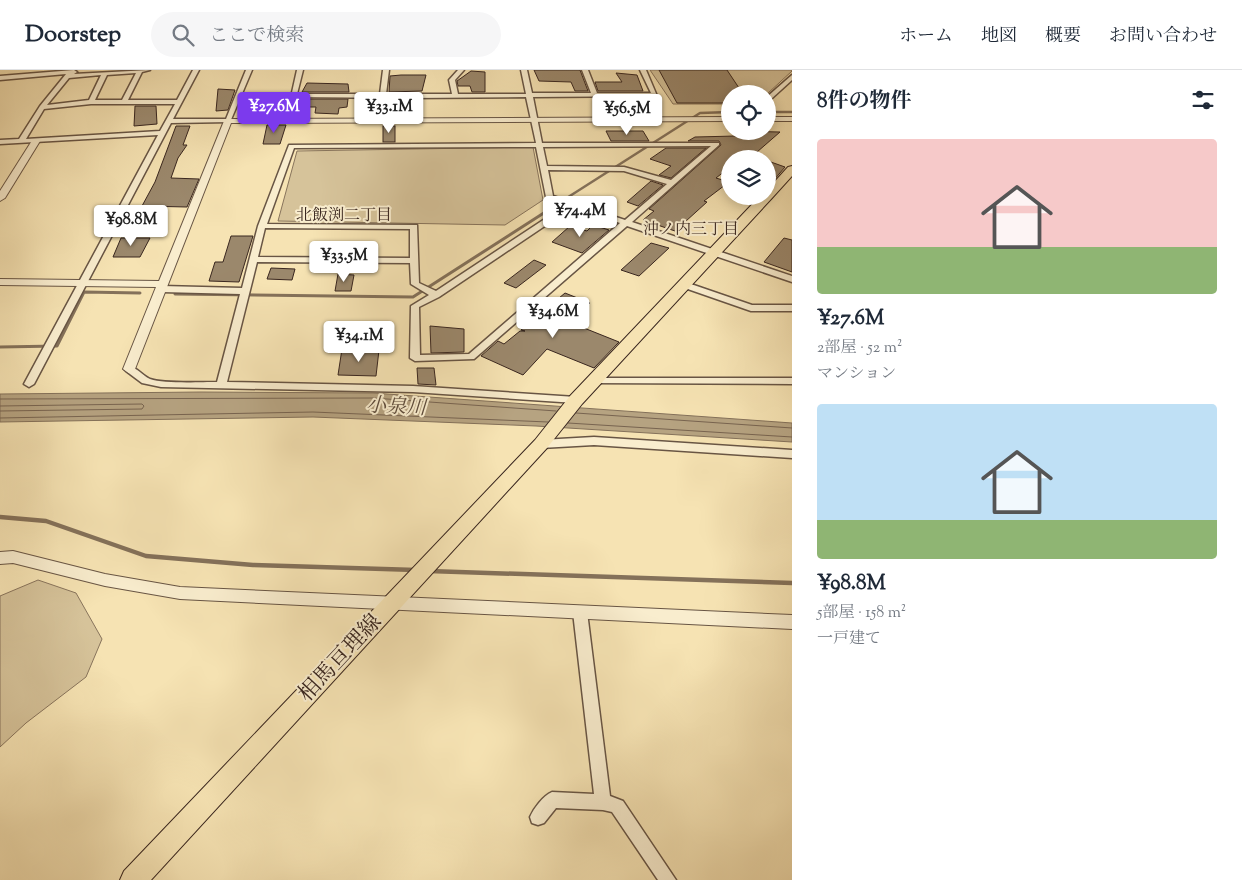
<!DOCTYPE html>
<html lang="ja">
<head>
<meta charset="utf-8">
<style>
  body { margin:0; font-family:"Sorts Mill Goudy","Noto Serif JP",serif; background:#f6f6f7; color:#1f2937; height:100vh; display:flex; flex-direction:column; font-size:19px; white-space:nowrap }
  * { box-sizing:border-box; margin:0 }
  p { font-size:16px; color:#747a83 }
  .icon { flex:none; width:28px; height:28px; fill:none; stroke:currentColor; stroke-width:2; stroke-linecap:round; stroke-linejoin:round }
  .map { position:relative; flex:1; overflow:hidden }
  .drawer { display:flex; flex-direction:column; background:#fff; width:450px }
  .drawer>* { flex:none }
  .tools { position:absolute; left:721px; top:15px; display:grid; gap:10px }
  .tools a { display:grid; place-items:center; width:55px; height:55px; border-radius:50%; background:#fff; box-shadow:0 2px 12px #0003; font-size:25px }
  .price { position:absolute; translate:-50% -42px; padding:0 11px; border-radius:5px; background:#fff; color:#222; font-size:16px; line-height:32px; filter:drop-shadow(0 1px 2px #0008) }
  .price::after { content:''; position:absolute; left:50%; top:30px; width:15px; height:11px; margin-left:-8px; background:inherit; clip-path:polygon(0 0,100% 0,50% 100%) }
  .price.on { background:#7c3aed; color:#fff }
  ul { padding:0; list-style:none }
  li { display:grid; align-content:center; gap:10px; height:265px; padding:0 25px }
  li span { display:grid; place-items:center; height:155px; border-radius:5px; color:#555 }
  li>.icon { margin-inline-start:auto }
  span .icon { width:90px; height:90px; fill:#fffc; stroke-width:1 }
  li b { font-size:21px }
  h2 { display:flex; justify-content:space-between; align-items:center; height:60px; padding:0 25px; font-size:21px }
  header { display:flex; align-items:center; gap:30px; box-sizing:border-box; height:70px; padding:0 25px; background:#fff; border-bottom:1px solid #e0e1e3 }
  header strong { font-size:24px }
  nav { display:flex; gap:28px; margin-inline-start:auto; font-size:18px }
  .search { width:350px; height:45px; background:#f6f6f7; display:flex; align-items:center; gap:12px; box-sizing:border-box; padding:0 18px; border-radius:28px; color:#747a83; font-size:19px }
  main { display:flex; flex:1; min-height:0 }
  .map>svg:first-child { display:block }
  .green { fill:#d6c39a; stroke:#88745c }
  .water { fill:#b6a381; stroke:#84715a }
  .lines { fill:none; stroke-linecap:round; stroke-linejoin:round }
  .shore { stroke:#786450; stroke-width:1 }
  .stream-far2 { stroke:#84715a; stroke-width:2.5 }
  .stream-far1 { stroke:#84715a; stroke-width:3 }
  .stream { stroke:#84715a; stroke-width:4.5 }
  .building { fill:#9b886c; stroke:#39261f }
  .minor-casing { stroke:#685544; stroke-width:3 }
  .tertiary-casing { stroke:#685544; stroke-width:2 }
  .primary-casing { stroke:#39261f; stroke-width:2 }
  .minor { fill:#f9edce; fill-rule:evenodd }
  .tertiary { fill:#f9edce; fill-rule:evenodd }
  .primary { fill:#f6e3b3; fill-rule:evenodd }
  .labels { text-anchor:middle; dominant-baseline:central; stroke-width:4; stroke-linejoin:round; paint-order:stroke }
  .far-neighbourhood-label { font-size:16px; fill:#39261f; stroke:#f9edce }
  .water-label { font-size:20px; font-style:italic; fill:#5e4c3c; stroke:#f9edce }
  .near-street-label { font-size:22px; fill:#39261f; stroke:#f9edce }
</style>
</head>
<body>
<header>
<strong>Doorstep</strong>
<div class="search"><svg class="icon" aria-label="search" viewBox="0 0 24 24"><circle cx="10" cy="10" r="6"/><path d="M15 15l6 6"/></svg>ここで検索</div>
<nav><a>ホーム</a><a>地図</a><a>概要</a><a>お問い合わせ</a></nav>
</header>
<main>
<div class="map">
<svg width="792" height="810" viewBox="0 0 792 810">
  <rect width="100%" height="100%" fill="#f6e3b3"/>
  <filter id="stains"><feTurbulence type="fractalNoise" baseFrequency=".004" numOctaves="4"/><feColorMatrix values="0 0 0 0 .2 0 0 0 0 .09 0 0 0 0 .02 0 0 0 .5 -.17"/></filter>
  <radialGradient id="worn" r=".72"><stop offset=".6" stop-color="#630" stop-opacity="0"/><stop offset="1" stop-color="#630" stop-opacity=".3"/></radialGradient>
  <!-- green -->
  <g class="green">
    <path d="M650,0H792V1L767,24H730V34H673Z"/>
    <path d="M533,77L543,130L505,155L278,151L297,81Z"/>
    <path d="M38,510L76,523L102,569L86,607L26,653L0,677V526Z"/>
  </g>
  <!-- water -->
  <path class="water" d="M201,322L373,323L792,353V372L536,356L313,347L0,352V324Z"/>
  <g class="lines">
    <!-- shore -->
    <g class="shore">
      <path d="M0,329L373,328L556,341"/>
      <path d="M0,336L142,334L144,336L142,339L0,341"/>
      <path d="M576,343L792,358"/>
      <path d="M0,348L313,342L548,352"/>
      <path d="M568,353L792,367"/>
    </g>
    <!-- stream-far2 -->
    <g class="stream-far2">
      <path d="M768,42H792"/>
      <path d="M562,131L700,43L730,42"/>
    </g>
    <!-- stream-far1 -->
    <g class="stream-far1">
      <path d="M175,224L413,227L564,130"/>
      <path d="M0,277L57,276L84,222L140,223"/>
    </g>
    <!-- stream -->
    <g class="stream">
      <path d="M0,447L46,451L146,486L253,495L416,500"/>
      <path d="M429,501L792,513"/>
    </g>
  </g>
  <!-- building -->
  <g class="building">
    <path d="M534,0H580L588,21H575L571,12L539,11Z"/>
    <path d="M659,0H727L743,24H730V33H677Z"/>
    <path d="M471,1L485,2V22H472L470,16H458L457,11Z"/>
    <path d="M616,3L637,5L643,21H598L595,12H622Z"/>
    <path d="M401,5H426L422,21L389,22L390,6Z"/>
    <path d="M307,13L348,14L349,22H302Z"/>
    <path d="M218,19L235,20L228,40L216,41Z"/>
    <path d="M273,23H290L291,29H348L347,37L339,38L338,44L315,43L316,37H290L288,47H266Z"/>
    <path d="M135,36H156L157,54L134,56Z"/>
    <path d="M267,55H286L280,74H263Z"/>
    <path d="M176,56H190L183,75H187L178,88L171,108L199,109L187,137L142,136L155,112Z"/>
    <rect x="383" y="56" width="12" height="16"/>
    <path d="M606,61H643L649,71H611Z"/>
    <path d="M732,61L780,62L749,89H730V97L716,108L729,112L704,131L707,132L675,161L643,150L654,141L649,139L721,75L719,71H688L695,67L736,66Z"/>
    <path d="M666,78H706L671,108L659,105L671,96L650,89Z"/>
    <path d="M768,91L785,97L768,117Z"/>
    <path d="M651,111L663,115L638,136L627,132Z"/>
    <path d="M593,155L609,160L582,183L552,172L570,156L587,161Z"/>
    <path d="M231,166H253L239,212L209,211L215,192H223Z"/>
    <path d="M121,168H150L140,187H113Z"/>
    <path d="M784,168L792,170V202L764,192Z"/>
    <path d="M651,173L669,178L639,206L621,200Z"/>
    <path d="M534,190L546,195L516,218L504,213Z"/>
    <path d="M271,198L295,199L292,210L267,209Z"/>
    <path d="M338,204L354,205L351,221H335Z"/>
    <path d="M565,223L590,233L569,252L619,272L594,298L547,279L523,305L481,286L498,271L504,274L520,261H525L521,260Z"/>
    <path d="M430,256L464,259V282L431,283Z"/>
    <path d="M342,279L379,280L376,306L338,305Z"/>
    <path d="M417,298H434L436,315L418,314Z"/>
  </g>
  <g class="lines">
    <!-- minor casing -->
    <g class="minor-casing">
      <g id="minor">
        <path d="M74,0L77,2L74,4L150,0L142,2L128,30H177L193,0H199L173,49H226L246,0H252L230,52L171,53L34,314L29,317L24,314L158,65L0,74V70L19,69L40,36L66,4L0,10V6ZM136,3L122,30H95L107,5ZM101,5L89,30L47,35L69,8ZM91,34H175L160,61L26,69L44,39Z"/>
        <path d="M297,0H303L297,24H380L383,0H389L386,24H452L449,10L458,0H464L455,10L458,24H526L521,0H527L532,23H591L582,0H588L597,23H651L640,0H646L657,26L533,27L542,73H719V75L632,152L792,206V212L627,156L474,289L415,291L410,288L411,236L429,225L411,214L410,193L257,192L227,312L413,316L576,327L581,330L576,333L413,322L161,317L142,313L126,301L124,299L126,297C136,295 141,305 150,309C164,314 200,312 217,312L240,224L162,222L158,219L162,216L242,218L258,156L289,75L536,73L526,27L412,28L414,50L411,52L408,50L406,28L291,27ZM711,76L671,110L624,97L547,96L543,77ZM536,77L546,127L566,135L436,221L419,213L417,155L267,154L294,78ZM548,100L624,101L667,114L625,150L553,126ZM573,137L620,153L469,284L420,285L419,237L439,227ZM265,158L410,159V188L258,187Z"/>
        <path d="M792,5V10L770,30L768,31V26Z"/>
        <path d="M685,212L752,235H792V241H751L682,217L681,215Z"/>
        <path d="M594,308H792V314L590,313L589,311L590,309Z"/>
        <path d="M594,367L792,380V388L594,375L541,378L536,374L541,370Z"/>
        <path d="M580,537L585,538L587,542L610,726L623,731L676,810H658L612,742L603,740L556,738L544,753L538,755L532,753L530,747C534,738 543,726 552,722L594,724L573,542L575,538Z"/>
      </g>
    </g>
    <!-- tertiary casing -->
    <g class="tertiary-casing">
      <g id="tertiary">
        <path d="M730,47V51L231,53L135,299L129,303L123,299L156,217L0,215V209L159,211L224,51L228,49Z"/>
        <rect x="768" y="47" width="24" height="4"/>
        <path d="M33,69L40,71L5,128L0,131V121Z"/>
        <path d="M13,481L105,504L180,517L792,545V559L180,529L105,516L13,493L0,494V482Z"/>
      </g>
    </g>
    <!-- primary casing -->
    <g class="primary-casing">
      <path id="primary" d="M792,96V106L772,128L582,334L547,378L151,810H120L124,801L535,370L570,326L760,126H768V119L788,97Z"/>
    </g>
    <!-- minor -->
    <use href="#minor" class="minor"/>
    <!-- tertiary -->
    <use href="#tertiary" class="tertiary"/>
    <!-- primary -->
    <use href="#primary" class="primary"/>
  </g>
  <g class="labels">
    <!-- far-neighbourhood labels -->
    <g class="far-neighbourhood-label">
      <text x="344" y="146">北飯渕二丁目</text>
      <text x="691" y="160">沖ノ内三丁目</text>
    </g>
    <!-- water labels -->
    <g class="water-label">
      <text transform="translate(396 338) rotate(3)">小泉川</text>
    </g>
    <!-- near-street labels -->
    <g class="near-street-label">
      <text transform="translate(341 589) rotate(-47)">相馬亘理線</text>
    </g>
  </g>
  <rect width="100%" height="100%" filter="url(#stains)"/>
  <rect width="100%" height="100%" fill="url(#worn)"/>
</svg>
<div class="tools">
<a><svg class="icon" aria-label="locate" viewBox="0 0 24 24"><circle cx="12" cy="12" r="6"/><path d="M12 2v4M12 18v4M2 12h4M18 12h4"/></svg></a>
<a><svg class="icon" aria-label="layers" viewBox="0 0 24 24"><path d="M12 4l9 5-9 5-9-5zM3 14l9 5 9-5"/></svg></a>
</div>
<b class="price on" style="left:274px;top:64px">¥27.6M</b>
<b class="price" style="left:389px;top:64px">¥33.1M</b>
<b class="price" style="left:627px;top:66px">¥56.5M</b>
<b class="price" style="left:580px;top:168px">¥74.4M</b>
<b class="price" style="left:131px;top:177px">¥98.8M</b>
<b class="price" style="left:344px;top:213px">¥33.5M</b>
<b class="price" style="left:553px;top:269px">¥34.6M</b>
<b class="price" style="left:359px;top:293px">¥34.1M</b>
</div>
<section class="drawer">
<h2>8件の物件<svg class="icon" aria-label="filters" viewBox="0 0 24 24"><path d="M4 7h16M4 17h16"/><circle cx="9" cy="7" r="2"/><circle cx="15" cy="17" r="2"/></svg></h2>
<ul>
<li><span style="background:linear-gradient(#f6c9c9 70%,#8fb573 0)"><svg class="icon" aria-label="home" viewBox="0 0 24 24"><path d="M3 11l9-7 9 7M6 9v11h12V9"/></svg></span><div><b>¥27.6M</b><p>2部屋 · 52 m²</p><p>マンション</p></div></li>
<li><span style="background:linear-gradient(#bfe0f5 75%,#8fb573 0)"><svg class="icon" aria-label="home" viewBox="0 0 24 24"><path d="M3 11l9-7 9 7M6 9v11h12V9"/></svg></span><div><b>¥98.8M</b><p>5部屋 · 158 m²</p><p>一戸建て</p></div></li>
</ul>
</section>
</main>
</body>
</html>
